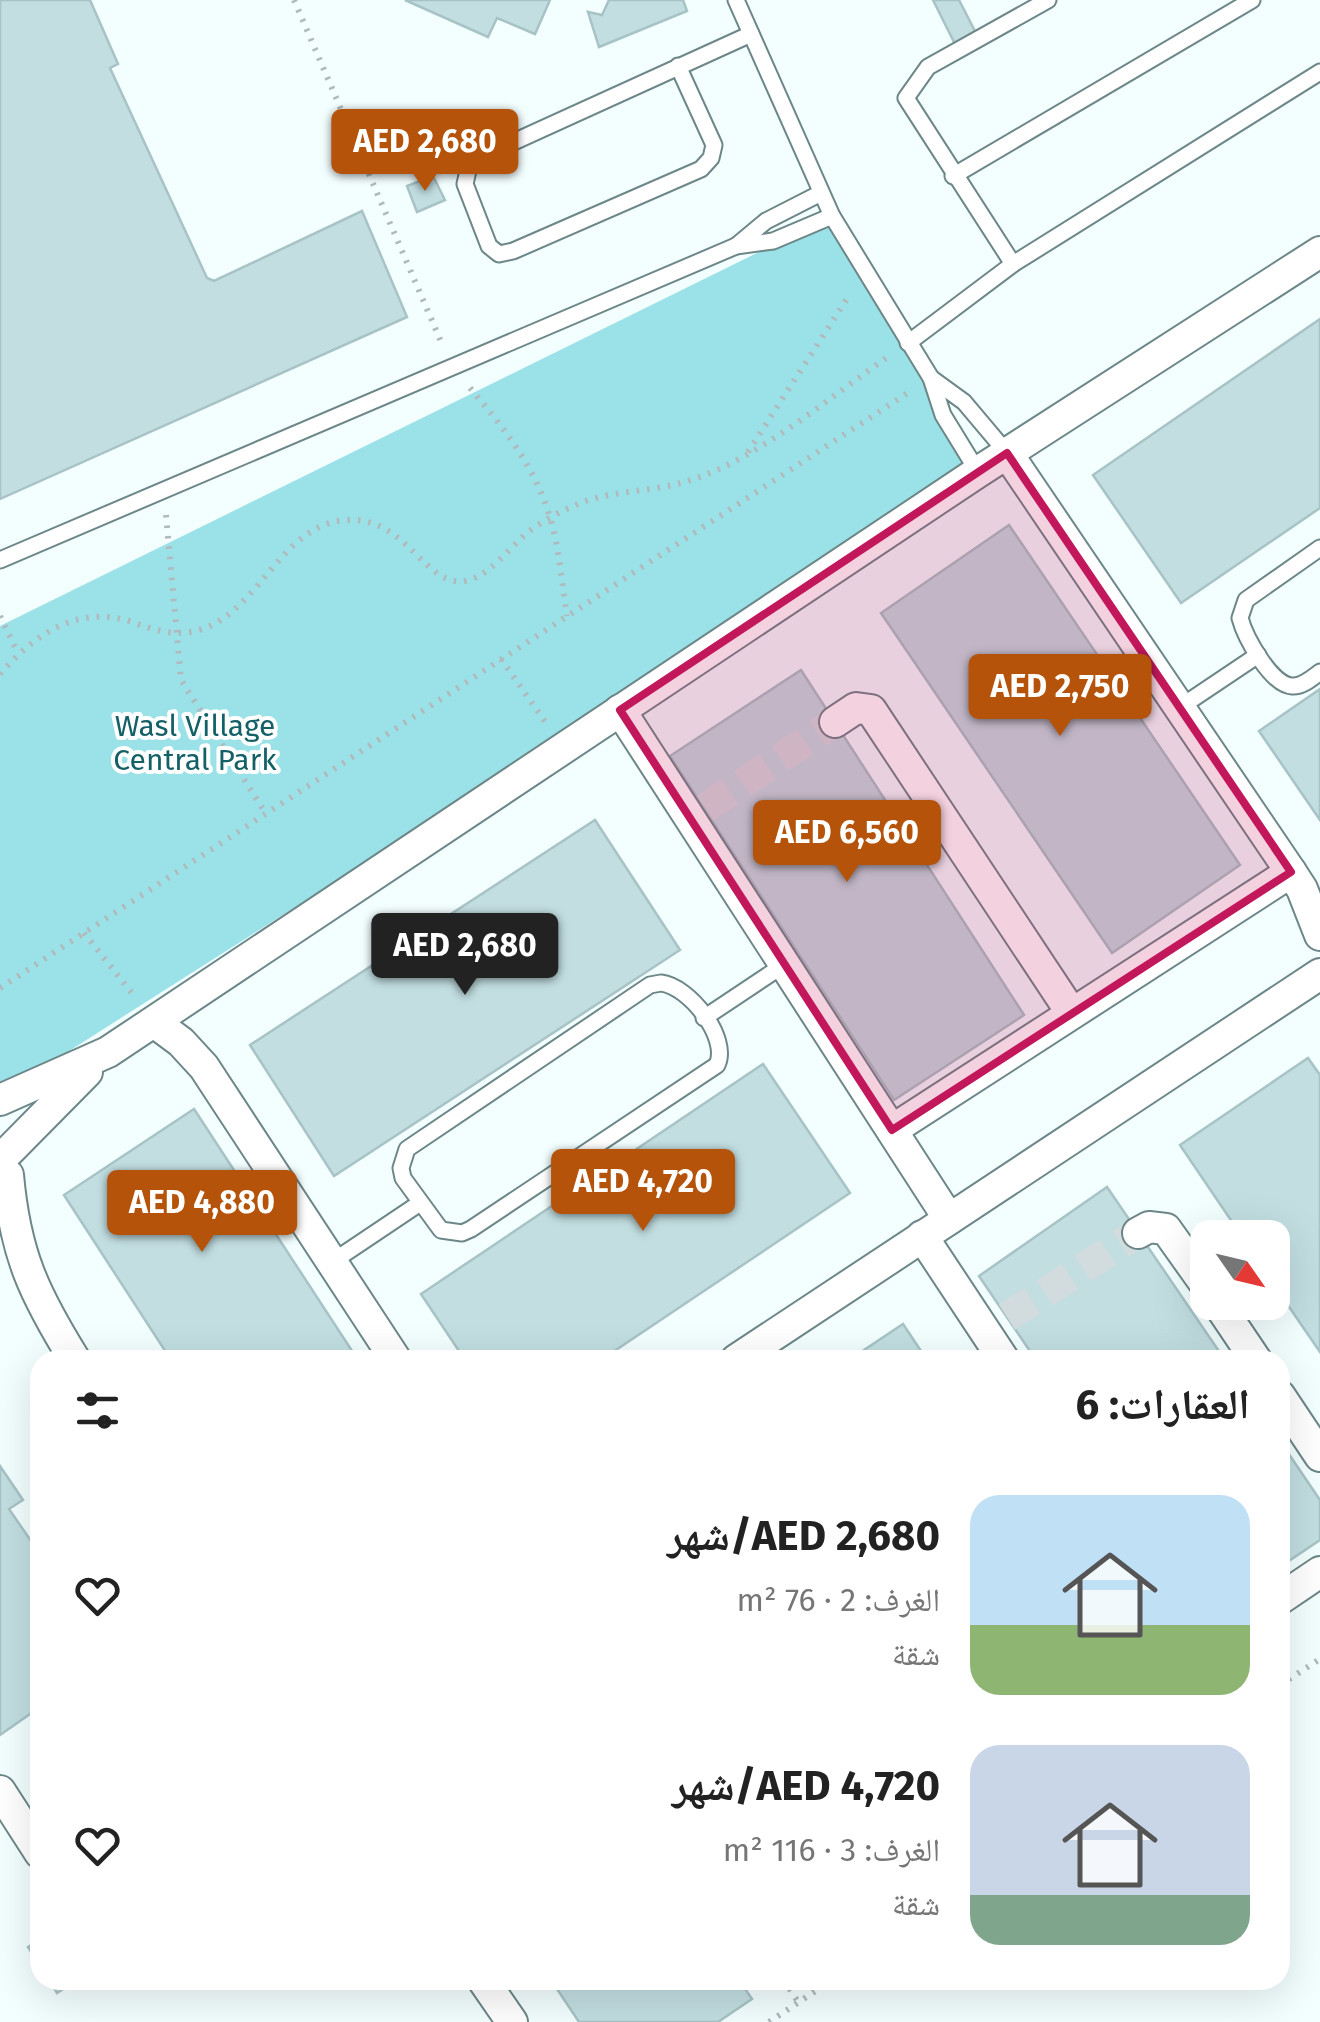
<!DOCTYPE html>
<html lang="ar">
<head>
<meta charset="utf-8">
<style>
  body { margin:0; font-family:"Fira Sans","Noto Naskh Arabic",sans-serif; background:#f2f2f2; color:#222; direction:rtl; height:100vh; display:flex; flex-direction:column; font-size:38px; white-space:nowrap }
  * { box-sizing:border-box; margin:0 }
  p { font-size:32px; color:#767676 }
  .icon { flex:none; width:55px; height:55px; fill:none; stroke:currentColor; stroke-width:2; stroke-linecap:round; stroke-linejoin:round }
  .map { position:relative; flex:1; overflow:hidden; direction:ltr }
  .details { position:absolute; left:30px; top:1350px; width:1260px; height:640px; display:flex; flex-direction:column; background:#fff; border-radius:30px; box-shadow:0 10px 40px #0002; direction:rtl }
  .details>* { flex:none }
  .needle { width:65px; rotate:124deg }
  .buttons { position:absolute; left:1190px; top:1220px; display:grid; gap:20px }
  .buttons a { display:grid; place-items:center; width:100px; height:100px; border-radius:20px; background:#fff; box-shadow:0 10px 40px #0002; font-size:50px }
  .price { position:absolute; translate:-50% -85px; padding:0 22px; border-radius:10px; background:#b45309; color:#fff; font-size:32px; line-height:65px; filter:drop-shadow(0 2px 5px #0008) }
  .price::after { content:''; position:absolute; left:50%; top:60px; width:30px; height:22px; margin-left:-15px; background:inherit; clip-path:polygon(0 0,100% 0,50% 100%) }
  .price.on { background:#222; color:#fff }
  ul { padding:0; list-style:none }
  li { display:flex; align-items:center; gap:30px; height:250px; padding:0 40px }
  li span { display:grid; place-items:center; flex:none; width:280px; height:200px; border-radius:30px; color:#555 }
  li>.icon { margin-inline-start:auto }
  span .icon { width:120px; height:120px; fill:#fffc; stroke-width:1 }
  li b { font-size:42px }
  h2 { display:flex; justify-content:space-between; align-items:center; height:120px; padding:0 40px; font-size:42px }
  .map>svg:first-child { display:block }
  .green { fill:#9be1e8 }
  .building { fill:#c2dee1; stroke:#a7c3c6; stroke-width:2.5 }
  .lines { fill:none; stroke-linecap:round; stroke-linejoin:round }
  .minor-tunnel { stroke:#d2dcde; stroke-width:30; stroke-dasharray:30 15; stroke-linecap:butt }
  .service-casing { stroke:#6d8789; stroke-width:19 }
  .minor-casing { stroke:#6d8789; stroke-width:34 }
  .path { stroke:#b0babc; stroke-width:6; stroke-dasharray:2.5 8; stroke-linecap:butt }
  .service { stroke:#fff; stroke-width:15 }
  .minor { stroke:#fff; stroke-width:30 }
  .marked { fill:#c2185b; fill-opacity:0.2; stroke:#c2185b; stroke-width:8; stroke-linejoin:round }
  .labels { text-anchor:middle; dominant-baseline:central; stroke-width:8; stroke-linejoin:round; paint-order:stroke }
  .park-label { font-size:30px; fill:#146067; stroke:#fff }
</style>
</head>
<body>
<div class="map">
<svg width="1320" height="2022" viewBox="0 0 1320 2022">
  <rect width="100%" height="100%" fill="#f3feff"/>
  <!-- green -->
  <path class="green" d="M832,216L978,472L0,1095V626Z"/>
  <!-- building -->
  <g class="building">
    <path d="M0,0H90L118,64L110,68L207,278L214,281L362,211L407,317L0,499Z"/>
    <path d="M405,0H550L535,34L497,18L488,37Z"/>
    <path d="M609,0H683L687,11L599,47L588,12L602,15Z"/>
    <path d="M933,0H959L977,35L956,46Z"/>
    <path d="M433,176L445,200L417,212L407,186Z"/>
    <path d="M1320,319V508L1181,603L1093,475Z"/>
    <path d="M1009,525L1240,865L1112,953L881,613Z"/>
    <path d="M801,670L1024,1015L894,1100L670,756Z"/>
    <path d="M1320,689V820L1259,731Z"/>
    <path d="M595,820L680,950L334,1176L250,1045Z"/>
    <path d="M1308,1058L1320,1075V1352L1272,1282V1238H1243L1180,1145Z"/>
    <path d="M763,1064L850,1193L601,1360H465L421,1294Z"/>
    <path d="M194,1109L358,1360H171L64,1195Z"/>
    <path d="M1107,1187L1225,1360H1036L979,1276Z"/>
    <path d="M903,1324L927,1360H849Z"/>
    <path d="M1280,1441L1320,1500V1540L1280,1567Z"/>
    <path d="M0,1466L23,1500L9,1509L40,1554V1707L0,1735Z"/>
    <path d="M40,1939V1966L28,1947Z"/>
    <path d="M49,1980H77L57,1993Z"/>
    <path d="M551,1980H739L752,1999L718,2022H579Z"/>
  </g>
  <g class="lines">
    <!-- minor-tunnel -->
    <g class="minor-tunnel">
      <path d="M705,808L835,722"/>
      <path d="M1007,1317L1138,1233"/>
    </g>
    <!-- service casing -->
    <g class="service-casing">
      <g id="service">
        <path d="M736,0L832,216L931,378L943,415L978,472"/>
        <path d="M678,66L714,145L711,158L701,169L513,251L499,254L489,246L465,184L469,166L487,154L751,34"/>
        <path d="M953,176L1252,0"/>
        <path d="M736,246L766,221L821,193"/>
        <path d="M1013,264L906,98L928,67L1048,0"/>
        <path d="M908,343L1013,264L1320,72"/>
        <path d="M931,378L964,402L1007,453"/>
        <path d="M1320,548L1246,600L1240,618C1245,637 1271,685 1292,686C1302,687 1312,678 1320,672"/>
        <path d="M0,560L736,246L773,241L832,216"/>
        <path d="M1179,708L1258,655"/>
        <path d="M661,983C689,986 730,1038 717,1065L471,1229L462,1233L441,1230L403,1178L401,1168L407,1149L650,985Z"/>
        <path d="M704,1018L785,964"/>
        <path d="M332,1262L420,1203"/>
      </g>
    </g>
    <!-- minor casing -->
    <g class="minor-casing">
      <g id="minor">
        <path d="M1007,453L1291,872L1302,889L1320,935"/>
        <path d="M620,710L949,1219"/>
        <path d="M835,722L856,708L871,710L1071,1012"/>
        <path d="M154,1022L181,1042L204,1067L396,1360"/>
        <path d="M0,1100L108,1052L978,472L1320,252"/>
        <path d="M892,1130L1291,872"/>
        <path d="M8,1152L87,1072"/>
        <path d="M8,1175C15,1254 34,1294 75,1360"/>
        <path d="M1138,1233L1149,1227L1166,1229L1208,1288"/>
        <path d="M922,1236L1004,1360"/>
        <path d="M1217,1302L1256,1360"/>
        <path d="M736,1360L1320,974"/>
        <path d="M1280,1396L1320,1456"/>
        <path d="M1280,1599L1320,1572"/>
        <path d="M0,1791L40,1853"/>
        <path d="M483,1980L512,2022"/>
      </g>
    </g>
    <!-- path -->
    <g class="path">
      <path d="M294,0L442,344"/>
      <path d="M470,388C503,427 533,464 549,514C559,546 562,583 567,616"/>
      <path d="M748,452L850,294"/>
      <path d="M166,515L181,680L266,814"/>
      <path d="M0,616L18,653"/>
      <path d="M501,659L546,723"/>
      <path d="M0,674C34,635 77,604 132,622C157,631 179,638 205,628C261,607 283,523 347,520C410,517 425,592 469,580C491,574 510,547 527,533C541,522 557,513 573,506C611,489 652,493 691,480C758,459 831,396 889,356"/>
      <path d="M84,933L135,997"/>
      <path d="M0,988L909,392"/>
      <path d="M1280,1685L1320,1659"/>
      <path d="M784,1980L798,2002"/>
      <path d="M769,2022L832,1980"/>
    </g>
    <!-- service -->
    <use href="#service" class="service"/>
    <!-- minor -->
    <use href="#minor" class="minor"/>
  </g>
  <!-- marked area -->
  <path class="marked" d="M1007,453L1291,872L892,1130L620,710Z"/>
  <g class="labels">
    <!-- park labels -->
    <g class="park-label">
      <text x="195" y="726">Wasl Village<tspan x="195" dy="34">Central Park</tspan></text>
    </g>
  </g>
</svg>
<div class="buttons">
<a><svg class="needle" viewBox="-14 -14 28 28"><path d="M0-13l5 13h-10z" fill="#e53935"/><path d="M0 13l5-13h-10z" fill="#767676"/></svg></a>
</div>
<b class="price" style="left:425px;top:194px">AED 2,680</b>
<b class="price" style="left:1060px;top:739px">AED 2,750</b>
<b class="price" style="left:847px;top:885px">AED 6,560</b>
<b class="price on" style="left:465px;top:998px">AED 2,680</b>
<b class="price" style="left:643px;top:1234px">AED 4,720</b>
<b class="price" style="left:202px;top:1255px">AED 4,880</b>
<section class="details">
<h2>العقارات: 6<svg class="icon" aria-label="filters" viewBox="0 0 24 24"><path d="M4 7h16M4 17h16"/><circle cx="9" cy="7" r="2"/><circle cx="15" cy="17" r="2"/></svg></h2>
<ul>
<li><span style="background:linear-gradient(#bfe0f5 65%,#8fb573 0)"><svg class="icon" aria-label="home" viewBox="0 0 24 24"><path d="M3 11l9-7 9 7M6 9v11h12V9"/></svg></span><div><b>AED 2,680/شهر</b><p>الغرف: 2 · 76 m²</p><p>شقة</p></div><svg class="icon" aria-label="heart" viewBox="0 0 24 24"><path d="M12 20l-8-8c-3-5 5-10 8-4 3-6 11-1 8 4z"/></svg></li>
<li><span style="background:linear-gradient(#c9d6e8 75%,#7fa58c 0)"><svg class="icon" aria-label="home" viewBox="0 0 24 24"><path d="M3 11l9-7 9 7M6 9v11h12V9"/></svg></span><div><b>AED 4,720/شهر</b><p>الغرف: 3 · 116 m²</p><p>شقة</p></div><svg class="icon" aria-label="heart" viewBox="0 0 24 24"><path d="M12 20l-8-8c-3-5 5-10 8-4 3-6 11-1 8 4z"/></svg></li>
</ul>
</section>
</div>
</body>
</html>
